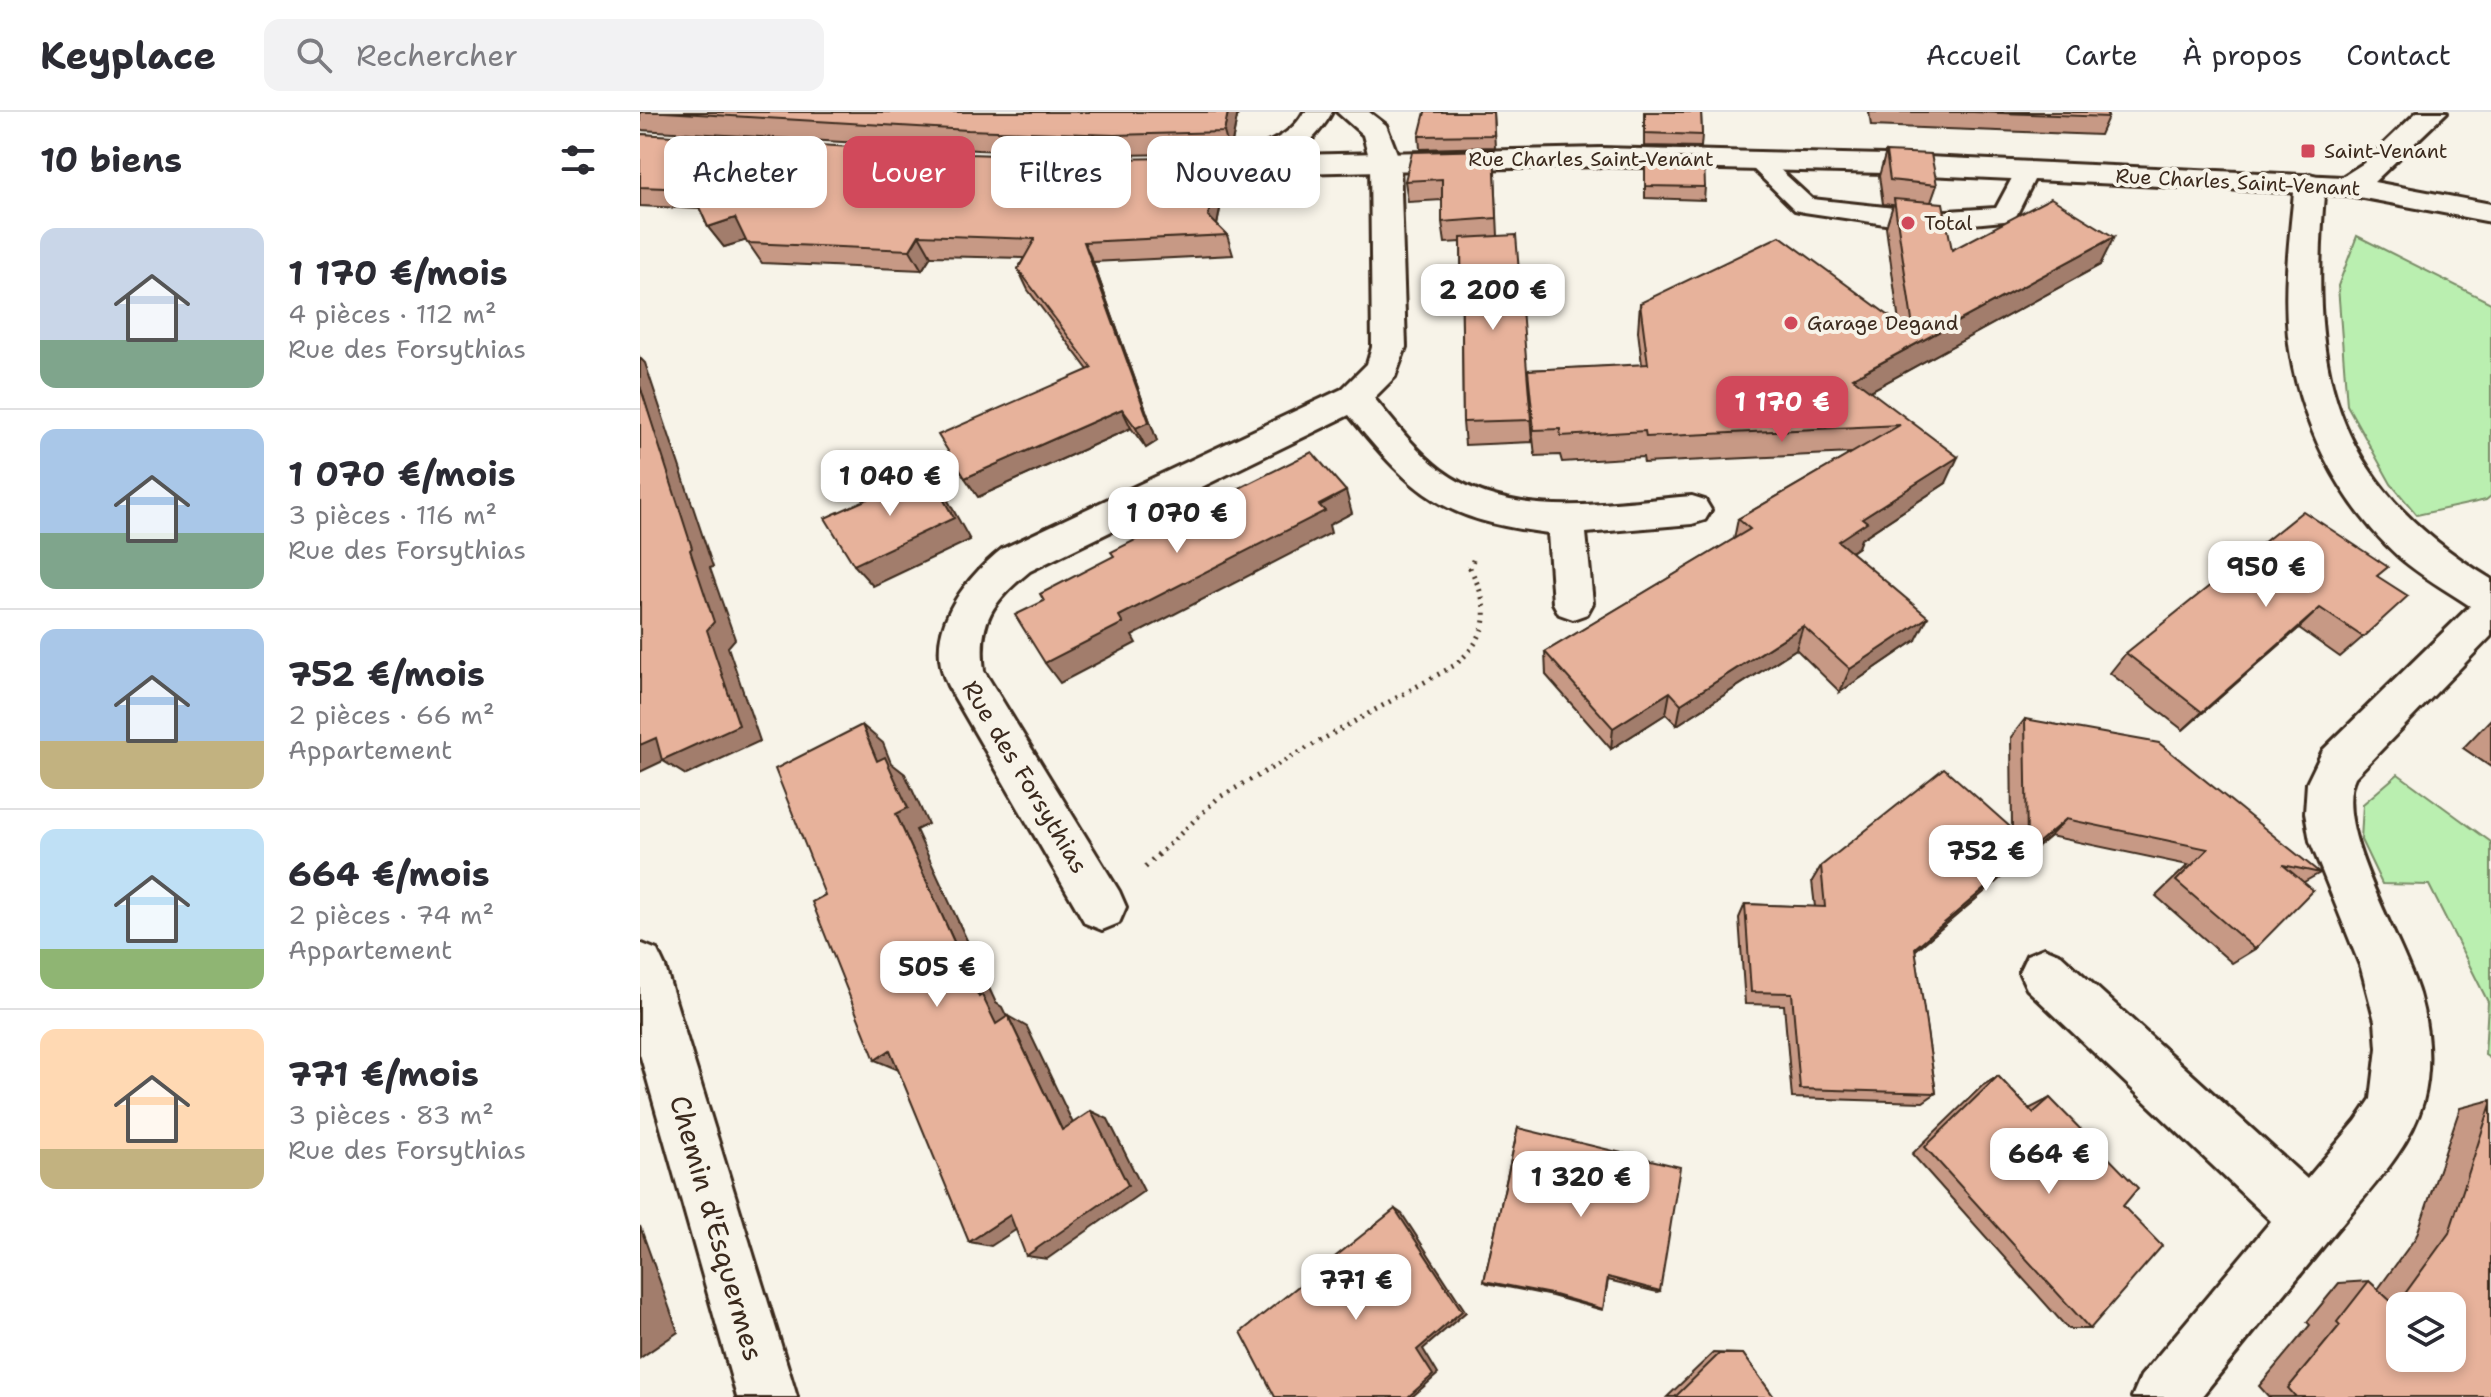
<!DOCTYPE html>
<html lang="fr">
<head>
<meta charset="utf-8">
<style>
  body { margin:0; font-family:"Shantell Sans",sans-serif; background:#f2f2f3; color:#2b2b33; height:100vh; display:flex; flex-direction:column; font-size:30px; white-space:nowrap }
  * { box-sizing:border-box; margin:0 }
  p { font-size:26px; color:#7c7c81 }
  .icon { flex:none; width:44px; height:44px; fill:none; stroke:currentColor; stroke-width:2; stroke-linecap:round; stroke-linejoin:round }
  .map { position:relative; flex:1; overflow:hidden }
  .details { display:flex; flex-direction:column; background:#fff; width:640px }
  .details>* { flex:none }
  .guide { position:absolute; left:24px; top:24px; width:760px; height:72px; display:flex; gap:16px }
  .controls { position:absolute; left:1746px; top:1180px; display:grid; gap:16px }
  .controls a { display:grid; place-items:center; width:80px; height:80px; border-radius:16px; background:#fff; box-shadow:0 4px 12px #0003; font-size:40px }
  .price { position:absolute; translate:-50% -68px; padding:0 18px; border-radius:16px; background:#fff; color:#222; font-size:26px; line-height:52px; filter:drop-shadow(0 2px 4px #0008) }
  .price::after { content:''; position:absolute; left:50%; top:48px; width:24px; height:18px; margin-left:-12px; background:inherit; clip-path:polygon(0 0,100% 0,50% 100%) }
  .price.selected { background:#d1495b; color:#fff }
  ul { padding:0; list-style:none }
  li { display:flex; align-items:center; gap:24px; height:200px; padding:0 40px }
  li+li { border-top:2px solid #e1e1e2 }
  li span { display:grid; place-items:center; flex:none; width:224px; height:160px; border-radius:16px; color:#555 }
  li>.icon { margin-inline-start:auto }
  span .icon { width:96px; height:96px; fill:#fffc; stroke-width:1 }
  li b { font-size:34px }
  h2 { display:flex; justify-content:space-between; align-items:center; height:96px; padding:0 40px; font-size:34px }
  .tag { padding:0 28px; border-radius:16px; background:#fff; box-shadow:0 4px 12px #0003; font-size:28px; line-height:72px }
  .tag.selected { background:#d1495b; color:#fff }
  header { display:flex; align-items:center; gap:48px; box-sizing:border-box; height:112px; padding:0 40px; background:#fff; border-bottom:2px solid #e1e1e2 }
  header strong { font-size:38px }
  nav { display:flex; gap:44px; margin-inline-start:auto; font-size:28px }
  .search { width:560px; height:72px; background:#f2f2f3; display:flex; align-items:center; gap:20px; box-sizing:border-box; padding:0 28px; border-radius:16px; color:#7c7c81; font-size:30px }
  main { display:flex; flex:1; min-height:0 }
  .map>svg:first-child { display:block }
  .green { fill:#baefb0; stroke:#7a8c67; stroke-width:2 }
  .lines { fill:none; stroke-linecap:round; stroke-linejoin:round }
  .service-casing { stroke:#3b2a1e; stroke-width:6 }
  .minor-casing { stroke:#3b2a1e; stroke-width:6 }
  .tertiary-casing { stroke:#3b2a1e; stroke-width:6 }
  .path-far1 { stroke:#3b2a1e; stroke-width:5; stroke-dasharray:2 6; stroke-linecap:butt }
  .path { stroke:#3b2a1e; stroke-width:6; stroke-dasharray:2 7; stroke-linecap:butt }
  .service { fill:#f7f3e8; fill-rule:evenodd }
  .minor { fill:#f7f3e8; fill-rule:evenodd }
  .tertiary { fill:#f7f3e8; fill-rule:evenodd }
  .wall { fill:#c79985; stroke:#3b2a1e; stroke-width:2 }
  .shaded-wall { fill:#a27d6c; stroke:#3b2a1e; stroke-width:2 }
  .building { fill:#e7b29b; stroke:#3b2a1e; stroke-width:2; fill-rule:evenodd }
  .poi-dot { fill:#d1495b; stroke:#f7f3e8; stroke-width:3 }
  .labels { text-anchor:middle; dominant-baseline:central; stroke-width:8; stroke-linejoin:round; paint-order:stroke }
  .far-poi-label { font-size:20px; fill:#3b2a1e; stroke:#f7f3e8; text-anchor:start }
  .far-street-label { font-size:20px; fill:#3b2a1e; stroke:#f7f3e8 }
  .street-label { font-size:24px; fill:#3b2a1e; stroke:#f7f3e8 }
  .near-street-label { font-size:28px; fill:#3b2a1e; stroke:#f7f3e8 }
</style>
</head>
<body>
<header>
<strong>Keyplace</strong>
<div class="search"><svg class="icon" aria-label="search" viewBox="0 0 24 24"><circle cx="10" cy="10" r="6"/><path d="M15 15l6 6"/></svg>Rechercher</div>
<nav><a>Accueil</a><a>Carte</a><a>À propos</a><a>Contact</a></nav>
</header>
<main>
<section class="details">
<h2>10 biens<svg class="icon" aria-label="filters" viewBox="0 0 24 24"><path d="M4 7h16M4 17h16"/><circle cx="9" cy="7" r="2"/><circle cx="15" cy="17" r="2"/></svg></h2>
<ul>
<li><span style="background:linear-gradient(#c9d6e8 70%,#7fa58c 0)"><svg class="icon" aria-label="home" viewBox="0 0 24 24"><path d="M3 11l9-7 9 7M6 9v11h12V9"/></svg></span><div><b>1 170 €/mois</b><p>4 pièces · 112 m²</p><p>Rue des Forsythias</p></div></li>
<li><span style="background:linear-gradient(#a9c7e8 65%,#7fa58c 0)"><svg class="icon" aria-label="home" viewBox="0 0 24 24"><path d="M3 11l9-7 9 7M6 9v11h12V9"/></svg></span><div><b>1 070 €/mois</b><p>3 pièces · 116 m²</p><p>Rue des Forsythias</p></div></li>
<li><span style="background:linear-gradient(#a9c7e8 70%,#c2b280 0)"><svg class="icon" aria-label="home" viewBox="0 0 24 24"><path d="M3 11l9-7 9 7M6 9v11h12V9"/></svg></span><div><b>752 €/mois</b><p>2 pièces · 66 m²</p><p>Appartement</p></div></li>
<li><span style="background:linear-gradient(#bfe0f5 75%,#8fb573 0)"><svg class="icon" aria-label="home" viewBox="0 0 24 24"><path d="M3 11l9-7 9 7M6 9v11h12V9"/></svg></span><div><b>664 €/mois</b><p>2 pièces · 74 m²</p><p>Appartement</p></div></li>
<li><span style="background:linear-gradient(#ffd9b3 75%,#c2b280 0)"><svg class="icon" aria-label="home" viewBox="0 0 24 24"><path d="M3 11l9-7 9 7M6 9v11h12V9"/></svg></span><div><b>771 €/mois</b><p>3 pièces · 83 m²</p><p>Rue des Forsythias</p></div></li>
</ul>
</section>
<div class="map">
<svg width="1851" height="1285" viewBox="0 0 1851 1285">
  <rect width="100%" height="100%" fill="#f7f3e8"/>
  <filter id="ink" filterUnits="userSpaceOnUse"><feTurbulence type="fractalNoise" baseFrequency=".0125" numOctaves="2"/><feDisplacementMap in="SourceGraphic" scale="16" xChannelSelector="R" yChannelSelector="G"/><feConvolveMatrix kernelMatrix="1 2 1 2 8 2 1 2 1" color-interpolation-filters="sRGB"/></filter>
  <g filter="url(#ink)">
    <!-- green -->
    <g class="green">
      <path d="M1717,124L1851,191V384L1846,388L1777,403L1751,372L1707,293L1698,174Z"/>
      <path d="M1758,662L1851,730V947L1845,943L1848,890L1789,773L1742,772L1721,728L1723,692Z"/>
    </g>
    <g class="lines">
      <!-- service casing -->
      <g class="service-casing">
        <path id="service" d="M1116,41L1124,43L1172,87L1291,100L1356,96L1379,53H1395L1399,58L1374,108L1291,116L1245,112L1164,100L1155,98L1104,48L1108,43Z"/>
      </g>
      <!-- minor casing -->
      <g class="minor-casing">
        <g id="minor">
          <path d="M664,0H692C678,28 634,67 601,59L596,53C611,31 647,32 664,0Z"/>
          <path d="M697,0H729L746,13L760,49L766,235L755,265L734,286C755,311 775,338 801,358C871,411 971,390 1052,384L1065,388L1071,398L1065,408L1052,412L946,421L953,491L947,502L933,507L919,502L913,491L908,421C802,408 774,383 709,303L390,459C352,490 338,509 344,559L479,779L486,795L479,811L462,818L445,811L308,574C282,521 322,469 362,437L702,277L727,252L732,235L730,49L723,23Z"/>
          <path d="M1670,62L1680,65L1685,71C1669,252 1686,367 1851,467V524L1715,665C1691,715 1764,829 1779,882C1789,917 1792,955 1783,990C1769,1040 1726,1081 1695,1120C1650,1175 1605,1230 1561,1285H1492L1501,1264L1631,1109L1387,877L1379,860L1387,843L1404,836L1421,843L1667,1067L1716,1009L1731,987L1737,936L1735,909L1721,856L1670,729L1665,701L1667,671L1683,638L1830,494C1806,478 1781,464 1759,445C1698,390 1657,306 1648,224C1643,173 1650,121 1655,71L1660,65Z"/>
          <path d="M0,831L17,838L25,855L157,1285H97L0,942Z"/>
        </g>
      </g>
      <!-- tertiary casing -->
      <g class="tertiary-casing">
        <path id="tertiary" d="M1777,0H1807L1734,70L1851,92V110L1708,83L1245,61L961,54L525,64L515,61L510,55L515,49L525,46L961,36L1245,43L1702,65L1724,51Z"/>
      </g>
      <!-- path-far1 -->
      <path class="path-far1" d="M517,744L578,686L815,553C851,522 851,497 830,456L835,443"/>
      <!-- path -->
      <path class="path" d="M505,755L519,742"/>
      <!-- service -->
      <use href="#service" class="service"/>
      <!-- minor -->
      <use href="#minor" class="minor"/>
      <!-- tertiary -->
      <use href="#tertiary" class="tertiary"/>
    </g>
    <!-- wall -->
    <g class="wall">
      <path d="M0,0H598L590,41L482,43L338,38L0,18Z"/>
      <path d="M853,0L855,35L780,37L779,24Z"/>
      <path d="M1004,0H1061L1062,23L1061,35L1004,34Z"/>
      <path d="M1229,0H1466L1468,5L1460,23L1231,14Z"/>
      <path d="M0,22L586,65L577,113L587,123L593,143L453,150L517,329L506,336L491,316L338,385L448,258L388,178L378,157L384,146L291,144L282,158L122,151L106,128L84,135L68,115L60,97L0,94Z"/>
      <path d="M854,38L858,124L889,283L888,258L1002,253L998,219L1000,191L1259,211L1246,115L1253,93L1243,92L1239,64L1246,40L1297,73L1291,90L1312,138L1460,153L1230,279L1306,371L1221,427L1218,435L1211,440L1276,528L1200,580L1156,537L1037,613L1026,602L971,637L906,563L905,540L1094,427L1098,407L1212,341L1004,351L1003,345L922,350L920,343L895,344L889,288L892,330L825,333L823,310L821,130L805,131L802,110V88L768,90L765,69Z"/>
      <path d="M1005,45L1065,75L1064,88L1005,86Z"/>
      <path d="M1737,464L1723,525L1700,545L1659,516L1543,618L1470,561L1486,541Z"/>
      <path d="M1385,607L1680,761L1664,770L1615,837L1592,851L1516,784L1548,753L1410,724L1275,838L1296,981L1283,990L1152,986L1144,893L1105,892L1099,806L1105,792L1175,795L1172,769L1181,754L1372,716L1371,625Z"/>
      <path d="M1851,607V655L1823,636Z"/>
      <path d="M1358,964L1389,997L1410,986L1483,1094L1450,1217H1428L1272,1042L1342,974Z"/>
      <path d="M1851,988V1285H1629L1619,1274L1670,1213L1667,1210L1699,1171L1729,1169L1738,1177L1776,1125L1820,996Z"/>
      <path d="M878,1016L1020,1179L1017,1180L968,1168L963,1197L962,1198L912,1184L847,1171L844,1169Z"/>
      <path d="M1073,1241L1103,1242L1134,1285H1027Z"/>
    </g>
    <!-- shaded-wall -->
    <g class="shaded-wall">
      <path d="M588,0H598L590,41L584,20Z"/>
      <path d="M580,45L586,65L575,124L568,104Z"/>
      <path d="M95,106L111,127L84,135L68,115Z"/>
      <path d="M279,123L291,144L282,158L270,138Z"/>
      <path d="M1474,125L1460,153L1205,293L1213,266Z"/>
      <path d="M444,130L453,150L517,329L506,336L496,316Z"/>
      <path d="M0,246L5,251L73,455L70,456L95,527L88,535L120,629L46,663L23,649L0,660V633L67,518L50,438L0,274Z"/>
      <path d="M482,297L491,316L338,385L325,366Z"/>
      <path d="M1318,345L1306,371L1221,427L1218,435L1189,454L1198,429L1222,406Z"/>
      <path d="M288,360L305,383L330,428L233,474L214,453Z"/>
      <path d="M706,379L712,401L689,413L691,421L492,524L496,531L420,571L405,551L479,504Z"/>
      <path d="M1680,496L1659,516L1543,618L1562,600Z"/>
      <path d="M1288,505L1276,528L1200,580L1210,557Z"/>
      <path d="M1163,514L1156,537L1037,613L1041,592Z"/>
      <path d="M1030,580L1026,602L971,637L973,616Z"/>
      <path d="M222,613L243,631L251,651L265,662L288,712L276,718L356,891L362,895L375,922L356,912L339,885L256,702L237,649Z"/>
      <path d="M1426,707L1410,724L1263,849L1275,836Z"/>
      <path d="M368,904L387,915L440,1026L422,1018Z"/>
      <path d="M250,938L259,958L235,948Z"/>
      <path d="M451,999L468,1007L504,1079L407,1147L386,1144Z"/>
      <path d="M755,1097L762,1102L826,1200L783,1237L798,1262L772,1285H768L777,1238Z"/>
      <path d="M370,1103L391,1108L351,1134L329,1130Z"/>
      <path d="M0,1114L38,1220L0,1246Z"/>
    </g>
    <!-- building -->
    <g class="building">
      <path d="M24,0H588L584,20L474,23L328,18Z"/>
      <path d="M785,0H853L854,23L779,24Z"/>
      <path d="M1005,0H1061L1062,23L1005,21Z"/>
      <path d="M1333,0H1466L1468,5Z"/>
      <path d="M0,22L328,42L474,47L580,45L568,104L587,123L444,130L509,310L496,316L482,297L325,366L298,323L452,256L378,157L395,127L279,123L270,138L107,131L95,106L68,115L51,77L0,75Z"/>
      <path d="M854,38L857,106L802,110V67L765,69L772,40Z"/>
      <path d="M1246,40L1291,42L1297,73L1250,68Z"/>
      <path d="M1005,45L1064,47L1065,75L1005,74Z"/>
      <path d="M1411,86L1474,125L1213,266L1318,345L1222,406L1227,410L1198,429L1288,505L1210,557L1163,514L1041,592L1030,580L973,616L905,540L1110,417L1098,407L1260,313L1006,325L1005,319L921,324L920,317L894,318L888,258L1008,252L1000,191L1140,124L1274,222L1254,87L1303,91L1312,138Z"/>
      <path d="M876,123L891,308L823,310L821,126Z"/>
      <path d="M0,274L52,436L50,438L74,510L67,518L99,613L22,648L16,626L0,633Z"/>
      <path d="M672,340L706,379L679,393L685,399L479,504L483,511L405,551L375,503L404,489L400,482L474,444L471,440Z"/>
      <path d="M288,360L314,406L214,453L185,406Z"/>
      <path d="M1663,399L1748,455L1737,464L1768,484L1723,525L1680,496L1562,600L1486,541Z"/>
      <path d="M1385,607L1519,631L1680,761L1643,753L1673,778L1615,837L1536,769L1568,737L1426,707L1275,836L1296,981L1160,977L1152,881L1111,880L1105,792L1185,795L1181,754L1304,656L1387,730Z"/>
      <path d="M222,613L237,649L245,645L268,696L256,702L339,885L342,883L356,912L368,904L422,1018L451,999L488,1073L386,1144L370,1103L329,1130L250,938L235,948L172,790L185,783L135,657Z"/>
      <path d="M1358,964L1393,1001L1410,986L1498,1076L1483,1094L1522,1134L1450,1217L1285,1035Z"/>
      <path d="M1851,992V1285H1656L1648,1276L1700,1213L1697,1210L1729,1169L1756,1194L1809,1121ZM1760,1194H1812V1246H1760Z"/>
      <path d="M878,1016L1040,1055L1020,1179L968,1165L963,1197L911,1182L844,1169Z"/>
      <path d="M755,1097L822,1199L777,1238L793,1263L768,1285H635L601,1220Z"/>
      <path d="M1079,1242H1103L1134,1285H1035Z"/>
    </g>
  </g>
  <!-- markers -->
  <g class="poi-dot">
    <rect x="1660" y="31" width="16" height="16" rx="4"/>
    <circle cx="1268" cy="111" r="8"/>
    <circle cx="1151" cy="211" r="8"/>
  </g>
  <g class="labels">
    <!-- far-poi labels -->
    <g class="far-poi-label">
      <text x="1684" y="39">Saint-Venant</text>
      <text x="1284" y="111">Total</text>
      <text x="1167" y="211">Garage Degand</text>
    </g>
    <!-- far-street labels -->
    <g class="far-street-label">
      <text x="951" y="47">Rue Charles Saint-Venant</text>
      <text transform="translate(1598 70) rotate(3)">Rue Charles Saint-Venant</text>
    </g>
    <!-- street labels -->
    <g class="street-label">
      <text transform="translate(385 665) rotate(59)">Rue des Forsythias</text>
    </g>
    <!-- near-street labels -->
    <g class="near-street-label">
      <text transform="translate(77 1116) rotate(74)">Chemin d'Esquermes</text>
    </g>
  </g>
</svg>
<div class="controls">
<a><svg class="icon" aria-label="layers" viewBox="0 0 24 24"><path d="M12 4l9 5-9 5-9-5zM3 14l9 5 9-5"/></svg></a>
</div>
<b class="price" style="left:853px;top:220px">2 200 €</b>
<b class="price selected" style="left:1142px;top:332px">1 170 €</b>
<b class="price" style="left:250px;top:406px">1 040 €</b>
<b class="price" style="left:537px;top:443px">1 070 €</b>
<b class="price" style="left:1626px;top:497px">950 €</b>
<b class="price" style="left:1346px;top:781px">752 €</b>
<b class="price" style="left:297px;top:897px">505 €</b>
<b class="price" style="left:1409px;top:1084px">664 €</b>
<b class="price" style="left:941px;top:1107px">1 320 €</b>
<b class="price" style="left:716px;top:1210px">771 €</b>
<div class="guide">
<a class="tag">Acheter</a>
<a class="tag selected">Louer</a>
<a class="tag">Filtres</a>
<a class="tag">Nouveau</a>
</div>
</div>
</main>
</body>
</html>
